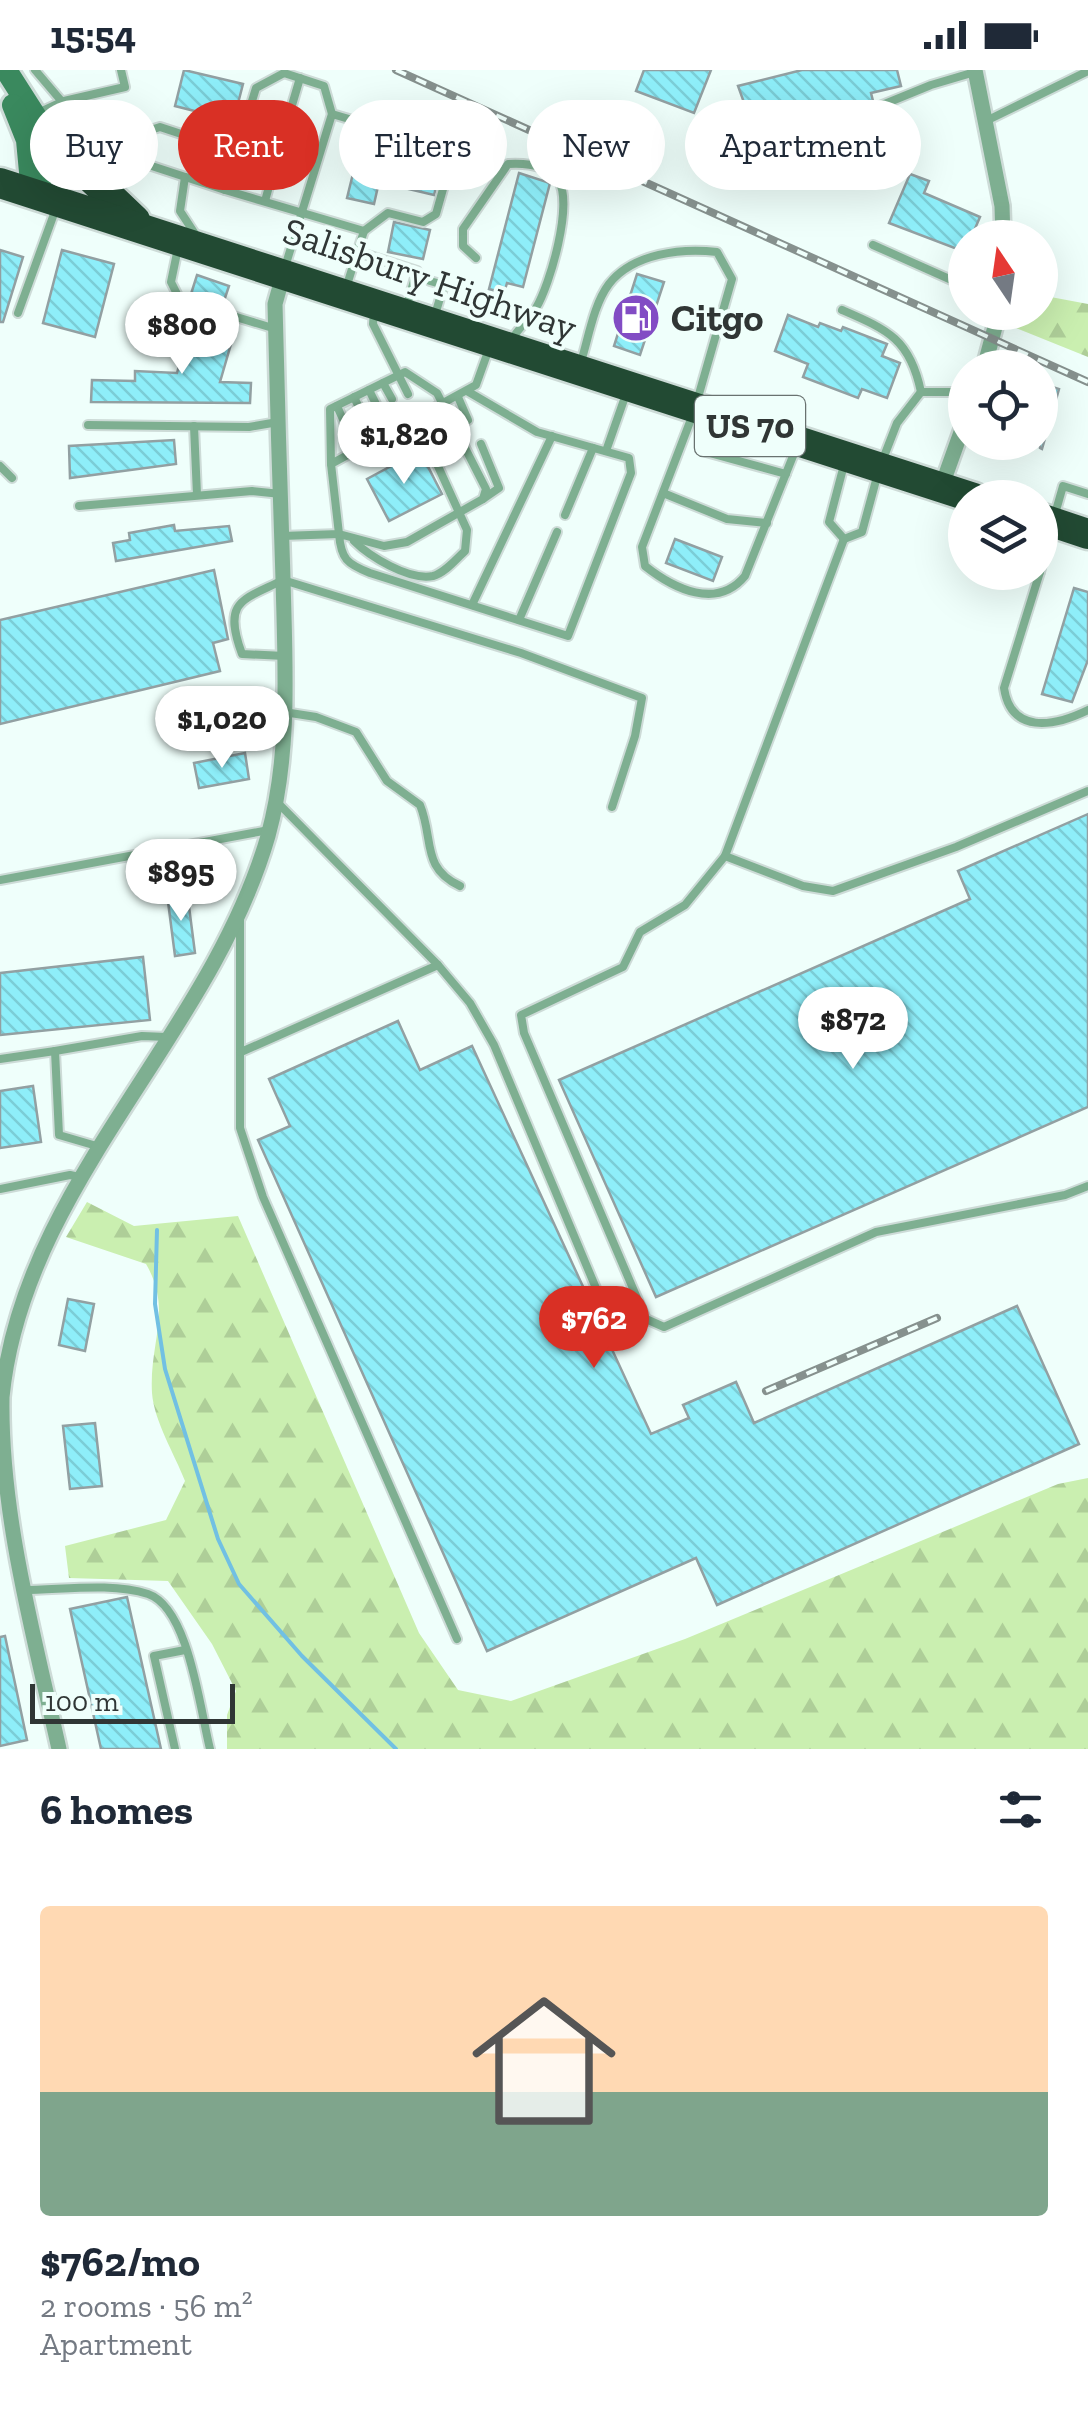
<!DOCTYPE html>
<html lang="en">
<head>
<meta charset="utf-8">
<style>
  body { margin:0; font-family:"Zilla Slab",serif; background:#f6f6f7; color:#1f2937; height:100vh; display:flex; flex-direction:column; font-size:38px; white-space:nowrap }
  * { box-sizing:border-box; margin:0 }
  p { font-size:32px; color:#747a83 }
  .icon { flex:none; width:55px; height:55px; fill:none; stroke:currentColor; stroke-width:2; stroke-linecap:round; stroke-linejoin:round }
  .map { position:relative; height:1679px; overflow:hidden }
  .details { display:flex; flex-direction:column; background:#fff; flex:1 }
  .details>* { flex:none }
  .hud { position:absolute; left:30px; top:30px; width:1030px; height:90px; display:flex; gap:20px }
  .needle { width:65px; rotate:347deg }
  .tools { position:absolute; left:948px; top:150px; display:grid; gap:20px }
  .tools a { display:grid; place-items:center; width:110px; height:110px; border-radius:50%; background:#fff; box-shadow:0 10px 40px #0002; font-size:50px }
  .scale { position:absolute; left:30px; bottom:25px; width:205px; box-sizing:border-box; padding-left:10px; border:5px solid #303635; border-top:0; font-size:28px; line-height:35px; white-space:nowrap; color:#303635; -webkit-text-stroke:8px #effffb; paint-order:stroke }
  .price { position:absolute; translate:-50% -85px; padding:0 22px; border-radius:35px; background:#fff; color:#222; font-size:32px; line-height:65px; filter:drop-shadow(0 2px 5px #0008) }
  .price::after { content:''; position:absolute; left:50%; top:60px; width:30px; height:22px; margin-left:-15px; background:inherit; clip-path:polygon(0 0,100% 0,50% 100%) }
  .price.selected { background:#d93025; color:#fff }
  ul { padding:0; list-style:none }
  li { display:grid; align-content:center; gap:20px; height:530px; padding:0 40px }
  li+li { border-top:2px solid #e0e1e3 }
  li span { display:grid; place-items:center; height:310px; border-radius:10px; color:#555 }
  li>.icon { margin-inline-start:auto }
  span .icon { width:180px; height:180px; fill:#fffc; stroke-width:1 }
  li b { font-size:42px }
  h2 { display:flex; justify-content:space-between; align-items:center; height:120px; padding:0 40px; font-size:42px }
  .chip { padding:0 35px; border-radius:45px; background:#fff; box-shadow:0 10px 40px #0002; font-size:35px; line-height:90px }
  .chip.selected { background:#d93025; color:#fff }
  .status { display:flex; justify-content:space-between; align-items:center; height:70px; padding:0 50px; background:#fff; direction:ltr }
  .status svg { height:28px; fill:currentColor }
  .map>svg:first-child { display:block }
  .forest { fill:url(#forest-firs) }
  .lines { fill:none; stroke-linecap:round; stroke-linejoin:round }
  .stream { stroke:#71c0e3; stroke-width:4 }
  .building { fill:url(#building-back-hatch); stroke:#92a0a2; stroke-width:2.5 }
  .lane-casing { stroke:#cddbd7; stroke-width:12 }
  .street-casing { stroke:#cddbd7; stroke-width:20 }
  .secondary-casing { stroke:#cddbd7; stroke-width:28 }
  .highway-casing { stroke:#cddbd7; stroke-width:35 }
  .lane { stroke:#7eaf91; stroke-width:8 }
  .street { stroke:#7eaf91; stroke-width:15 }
  .secondary { stroke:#3a895e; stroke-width:22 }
  .highway { stroke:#224a33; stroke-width:30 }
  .rail-casing { stroke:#86918e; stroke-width:8 }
  .rail { stroke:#effffb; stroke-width:4; stroke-dasharray:11; stroke-linecap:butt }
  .labels { text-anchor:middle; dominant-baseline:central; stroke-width:8; stroke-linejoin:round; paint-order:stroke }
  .shield { fill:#effffb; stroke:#697270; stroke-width:2.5 }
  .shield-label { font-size:35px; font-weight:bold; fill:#303635 }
  .street-label { font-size:38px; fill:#303635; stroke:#effffb }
  .poi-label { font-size:38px; font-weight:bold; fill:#303635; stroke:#effffb; text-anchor:start }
</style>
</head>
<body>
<div class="status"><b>15:54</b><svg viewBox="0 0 49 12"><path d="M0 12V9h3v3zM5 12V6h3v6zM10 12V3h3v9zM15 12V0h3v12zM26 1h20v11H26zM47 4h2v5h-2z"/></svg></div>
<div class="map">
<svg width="1088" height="1679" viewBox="0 0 1088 1679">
  <defs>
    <pattern id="forest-firs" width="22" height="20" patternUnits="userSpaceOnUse" patternTransform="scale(2.5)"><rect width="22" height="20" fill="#caefb0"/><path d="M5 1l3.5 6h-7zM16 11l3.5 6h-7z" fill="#aece98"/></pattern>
    <pattern id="building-back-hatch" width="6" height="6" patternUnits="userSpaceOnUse" patternTransform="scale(2.5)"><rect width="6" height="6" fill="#8eeef9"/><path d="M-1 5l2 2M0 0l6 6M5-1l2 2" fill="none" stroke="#7bcdd6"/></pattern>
  </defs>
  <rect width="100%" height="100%" fill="#effffb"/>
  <!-- forest -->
  <g class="forest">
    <path d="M1040,225L1088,234V287L1011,256L1013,243L1040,242Z"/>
    <path d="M87,1132L134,1156L238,1146L419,1563L458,1620L511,1631L685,1569L1058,1414L1088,1408V1679H227V1645L236,1621L212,1574L168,1511L69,1508L65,1476L166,1450L185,1411C175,1385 154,1351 152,1323C149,1272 173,1240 146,1194L66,1167Z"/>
  </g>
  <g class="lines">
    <!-- stream -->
    <path class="stream" d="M157,1160L155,1234L165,1299L218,1469L239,1514L302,1586L396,1679"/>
  </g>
  <!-- building -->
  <g class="building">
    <path d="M184,0L243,14L235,45L223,42L222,48L175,36Z"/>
    <path d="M644,0H711L694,43L636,21Z"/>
    <path d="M802,0H897L901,16L871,23L873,31L857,37L784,55L782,45L751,52L738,16Z"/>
    <path d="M361,71L443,92L434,125L379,112L374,134L347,128Z"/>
    <path d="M519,103L550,113L523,217L507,213L504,223L489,219Z"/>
    <path d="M910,104L929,111L924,123L980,147L971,168H965V182L889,153Z"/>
    <path d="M394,152L430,160L423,189L388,182Z"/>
    <path d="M0,180L23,187L3,252H0Z"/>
    <path d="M62,180L114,194L95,267L43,253Z"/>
    <path d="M637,204L664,212L640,285L614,276Z"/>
    <path d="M197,205L229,216L223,234L191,224Z"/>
    <path d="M788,245L818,257L820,253L841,261L843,257L887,274L882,286L900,293L887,328L862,319L858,328L803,307L808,294L775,281Z"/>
    <path d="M190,255L233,267L220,312L251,313L250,333L91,332L92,310L135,311V301L177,303Z"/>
    <path d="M1040,313L1059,319L1042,379L1040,378Z"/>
    <path d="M174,370L176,394L70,408L69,376Z"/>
    <path d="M410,386L414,394L424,389L442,424L389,451L367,409Z"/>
    <path d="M174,455L175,461L229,456L232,471L116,491L113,473L130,470L129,463Z"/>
    <path d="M675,469L722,487L713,511L666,493Z"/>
    <path d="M214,500L228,569L213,573L220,601L0,654V550Z"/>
    <path d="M1074,518L1088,522V590L1072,632L1042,624Z"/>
    <path d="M245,683L249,709L199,718L194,693Z"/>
    <path d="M1088,744V1037L656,1227L559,1010L970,829L958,801Z"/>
    <path d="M187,821L195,883L175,886L167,824Z"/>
    <path d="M143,887L150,950L0,965V903Z"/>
    <path d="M398,951L420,1000L472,976L651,1364L689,1348L683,1335L736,1312L754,1353L1017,1236L1079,1374L717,1535L696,1488L487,1581L258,1070L290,1056L269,1009Z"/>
    <path d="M33,1016L41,1072L0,1078V1021Z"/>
    <path d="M68,1229L94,1234L85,1281L59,1275Z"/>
    <path d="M95,1353L102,1416L70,1419L63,1356Z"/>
    <path d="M127,1527L161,1679H101L70,1539Z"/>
    <path d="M5,1566L27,1670L0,1676V1567Z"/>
  </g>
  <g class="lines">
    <!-- lane casing -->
    <g class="lane-casing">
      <g id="lane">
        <path d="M35,0L103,80L225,120L256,18L284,3L324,16L332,44"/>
        <path d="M36,44L64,31L125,17L121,0"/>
        <path d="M986,51L1088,1"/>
        <path d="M282,69L300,8"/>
        <path d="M789,73L931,15L975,2"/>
        <path d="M127,89L135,65L160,57L236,82"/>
        <path d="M185,107L180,141L197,167"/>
        <path d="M225,120L364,161L346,218"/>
        <path d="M265,131L278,84"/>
        <path d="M873,175L965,216"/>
        <path d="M178,178L171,212L180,230L276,259"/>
        <path d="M358,182L417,201L406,238"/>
        <path d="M476,188L463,176V159L508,94C525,93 547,95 558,110C574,132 550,215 536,238C529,249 519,258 512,269"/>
        <path d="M285,197L332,44L454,80L436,144L423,152L388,143L364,161"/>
        <path d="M430,211L444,215L434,248"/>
        <path d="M842,240C888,260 910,269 921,322"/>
        <path d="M374,242L373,254L408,324"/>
        <path d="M18,243L55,141"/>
        <path d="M580,295C588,271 593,235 609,214C633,183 682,178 717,182L732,209L697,331"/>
        <path d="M383,313L392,329"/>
        <path d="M369,320L377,336"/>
        <path d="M354,327L362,344"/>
        <path d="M458,327L468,350"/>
        <path d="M337,336L345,354"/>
        <path d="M693,344L642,477L645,496C674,519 717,540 745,506L797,376"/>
        <path d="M718,351L706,382L786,404"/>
        <path d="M88,355L249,357L278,352"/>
        <path d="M194,356L197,425"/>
        <path d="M481,374L499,418L483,429"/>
        <path d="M606,381L626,324"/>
        <path d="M883,389L897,353L921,322H965"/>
        <path d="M845,391L829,452L844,469L862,462L878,403"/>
        <path d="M331,394L330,339L405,302L437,323L486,419L483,429L407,472L384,476L339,464C341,489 347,494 370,503L568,566L631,403L629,388L537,362L467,321"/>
        <path d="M0,396L12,408"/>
        <path d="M663,423L727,449L767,453"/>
        <path d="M79,436L252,421L281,424"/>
        <path d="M1055,444L1063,416L1088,424"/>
        <path d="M565,445L593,378"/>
        <path d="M282,466L339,464L331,394L476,315L490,276"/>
        <path d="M844,469L725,786L803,816L833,821L956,777L1088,721"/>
        <path d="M354,471C369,486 409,511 433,506C445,503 456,489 465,481L467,460L417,350"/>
        <path d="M1040,502L1004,618C1011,664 1053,657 1088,640"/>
        <path d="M1040,502L1051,457"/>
        <path d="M472,535L552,366"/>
        <path d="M519,550L557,462"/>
        <path d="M285,586L242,584C222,530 243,530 283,510L521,583L642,628L635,666L612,737"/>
        <path d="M284,642L316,647L356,662L387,711L420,735C434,769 421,798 460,816"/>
        <path d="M275,730L438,895L470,933L494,975L619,1273"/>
        <path d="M725,786L685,835L640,862L623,897L521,945L524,963L646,1249L664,1257L876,1162L1065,1125L1088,1116"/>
        <path d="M0,810L269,760"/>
        <path d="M240,849V1058L263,1127L457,1569"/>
        <path d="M241,982L438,895"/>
        <path d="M0,989L55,981"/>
        <path d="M100,1077L59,1065L55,981L142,966L167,967"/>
        <path d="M0,1119L70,1105L84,1108"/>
        <path d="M23,1520C62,1520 111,1512 148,1524C189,1538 200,1640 210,1679"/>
        <path d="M175,1679L154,1586L185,1580"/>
      </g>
    </g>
    <!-- street casing -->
    <g class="street-casing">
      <g id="street">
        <path d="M975,0L1002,136L1003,168"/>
        <path d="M984,298L999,242"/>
        <path d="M941,418L965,351"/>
        <path d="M59,1679C34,1566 0,1443 2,1327C23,1115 210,967 268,766C291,683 285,594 283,509C280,417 277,326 275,234L284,202"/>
      </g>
    </g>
    <!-- secondary casing -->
    <g class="secondary-casing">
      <g id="secondary">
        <path d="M6,0L50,69V95L32,123"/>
        <path d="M13,35L27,70L32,123"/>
      </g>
    </g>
    <!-- highway casing -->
    <g class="highway-casing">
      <g id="highway">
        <path d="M50,69L135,150"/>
        <path d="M0,113L974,428"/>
        <path d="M1040,448L1088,464"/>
      </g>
    </g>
    <!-- lane -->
    <use href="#lane" class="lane"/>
    <!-- street -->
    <use href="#street" class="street"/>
    <!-- secondary -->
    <use href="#secondary" class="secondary"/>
    <!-- highway -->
    <use href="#highway" class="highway"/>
    <!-- rail casing -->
    <g class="rail-casing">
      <g id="rail">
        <path d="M396,0L1088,312"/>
        <path d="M766,1321L937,1248"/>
      </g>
    </g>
    <!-- rail -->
    <use href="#rail" class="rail"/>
  </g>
  <!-- icons -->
  <defs>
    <g id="fuel-disc" transform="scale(2.5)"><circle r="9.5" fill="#824cc4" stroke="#effffb"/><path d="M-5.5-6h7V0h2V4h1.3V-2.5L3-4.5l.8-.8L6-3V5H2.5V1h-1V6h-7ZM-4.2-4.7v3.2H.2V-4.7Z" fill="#fff"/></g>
  </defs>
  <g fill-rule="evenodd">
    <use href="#fuel-disc" x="636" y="248"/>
  </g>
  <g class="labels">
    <!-- shield labels -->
    <rect class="shield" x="695" y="326" width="110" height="60" rx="8"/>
    <g class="shield-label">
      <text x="750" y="356">US 70</text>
    </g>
    <!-- street labels -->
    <g class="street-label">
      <text transform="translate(430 209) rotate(19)">Salisbury Highway</text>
    </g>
    <!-- poi labels -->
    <g class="poi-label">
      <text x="671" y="248">Citgo</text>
    </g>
  </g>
</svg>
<div class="tools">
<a><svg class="needle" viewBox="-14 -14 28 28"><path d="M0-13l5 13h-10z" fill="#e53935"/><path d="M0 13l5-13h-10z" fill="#747a83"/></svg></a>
<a><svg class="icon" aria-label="locate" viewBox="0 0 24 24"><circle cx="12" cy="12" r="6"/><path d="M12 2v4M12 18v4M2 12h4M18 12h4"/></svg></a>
<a><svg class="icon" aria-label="layers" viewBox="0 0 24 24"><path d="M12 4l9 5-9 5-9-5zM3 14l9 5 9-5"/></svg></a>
</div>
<div class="scale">100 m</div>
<b class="price" style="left:182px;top:307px">$800</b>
<b class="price" style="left:404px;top:417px">$1,820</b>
<b class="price" style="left:222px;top:701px">$1,020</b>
<b class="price" style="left:181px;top:854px">$895</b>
<b class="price" style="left:853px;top:1002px">$872</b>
<b class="price selected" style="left:594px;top:1301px">$762</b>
<div class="hud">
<a class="chip">Buy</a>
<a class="chip selected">Rent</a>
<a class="chip">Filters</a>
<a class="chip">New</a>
<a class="chip">Apartment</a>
</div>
</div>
<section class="details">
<h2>6 homes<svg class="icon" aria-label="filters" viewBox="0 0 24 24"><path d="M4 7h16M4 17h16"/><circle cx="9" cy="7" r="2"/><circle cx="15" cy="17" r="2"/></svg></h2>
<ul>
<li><span style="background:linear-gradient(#ffd9b3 60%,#7fa58c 0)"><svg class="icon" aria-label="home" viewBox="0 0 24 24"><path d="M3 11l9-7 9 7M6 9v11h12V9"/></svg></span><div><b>$762/mo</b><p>2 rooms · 56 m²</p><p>Apartment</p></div></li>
</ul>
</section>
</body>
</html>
